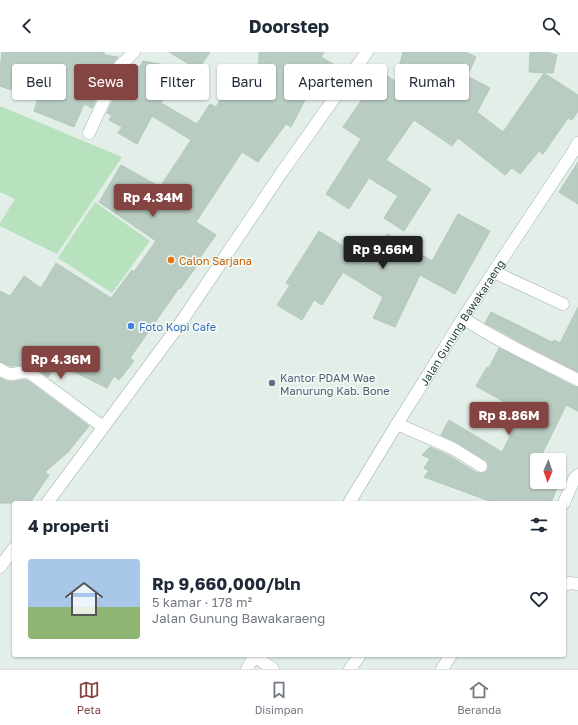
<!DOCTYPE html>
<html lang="id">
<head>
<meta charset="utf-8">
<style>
  body { margin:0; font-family:"Golos Text",sans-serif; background:#f2f2f3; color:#1f2937; height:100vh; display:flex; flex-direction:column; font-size:15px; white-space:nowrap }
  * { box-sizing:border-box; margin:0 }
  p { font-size:13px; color:#747a83 }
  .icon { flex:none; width:22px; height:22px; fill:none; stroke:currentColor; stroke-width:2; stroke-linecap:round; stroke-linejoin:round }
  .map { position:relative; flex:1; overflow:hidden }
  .side { position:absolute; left:12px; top:449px; width:554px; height:156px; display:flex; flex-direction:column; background:#fff; border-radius:4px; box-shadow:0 1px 3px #0004 }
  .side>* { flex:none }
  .top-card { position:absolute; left:12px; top:12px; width:554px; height:36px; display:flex; gap:8px }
  .needle { width:26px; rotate:182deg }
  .fabs { position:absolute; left:530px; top:401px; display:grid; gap:8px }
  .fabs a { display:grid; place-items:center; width:36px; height:36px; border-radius:4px; background:#fff; box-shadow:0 1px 3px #0004; font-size:20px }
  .price { position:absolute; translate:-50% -34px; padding:0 9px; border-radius:4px; background:#844441; color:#fff; font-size:13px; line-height:26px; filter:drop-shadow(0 1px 2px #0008) }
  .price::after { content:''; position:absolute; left:50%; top:24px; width:12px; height:9px; margin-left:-6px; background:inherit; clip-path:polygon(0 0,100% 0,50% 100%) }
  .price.active { background:#222; color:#fff }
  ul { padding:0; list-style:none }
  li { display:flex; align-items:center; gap:12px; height:100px; padding:0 16px }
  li+li { border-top:1px solid #e0e1e3 }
  li span { display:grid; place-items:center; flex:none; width:112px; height:80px; border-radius:4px; color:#555 }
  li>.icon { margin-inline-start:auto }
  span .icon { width:48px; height:48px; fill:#fffc; stroke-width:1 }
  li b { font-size:17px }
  h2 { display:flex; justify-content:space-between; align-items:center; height:48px; padding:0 16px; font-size:17px }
  .chip { padding:0 14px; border-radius:4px; background:#fff; box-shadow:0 1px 3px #0004; font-size:14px; line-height:36px }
  .chip.active { background:#844441; color:#fff }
  header { display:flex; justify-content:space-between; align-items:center; height:52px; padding:0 16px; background:#fff; font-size:18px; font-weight:700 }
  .tab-bar { display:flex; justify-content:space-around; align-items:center; height:56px; border-top:1px solid #e0e1e3; background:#fff; font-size:11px; color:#747a83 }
  .tab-bar a { display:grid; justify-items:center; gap:2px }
  .tab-bar .active { color:#844441 }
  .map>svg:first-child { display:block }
  .green { fill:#b8e1be }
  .building { fill:#b9ccc2; stroke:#b3c8bd }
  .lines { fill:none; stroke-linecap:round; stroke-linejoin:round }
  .minor-casing { stroke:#a4b7ae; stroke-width:13 }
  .minor { stroke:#fff; stroke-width:12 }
  .food-dot { fill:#e8710a; stroke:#f3faf5; stroke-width:1.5 }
  .shop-dot { fill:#3f7fe0; stroke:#f3faf5; stroke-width:1.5 }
  .service-dot { fill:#5c6f8a; stroke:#f3faf5; stroke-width:1.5 }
  .labels { text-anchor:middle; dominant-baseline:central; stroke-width:3.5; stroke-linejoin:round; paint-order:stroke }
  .food-label { font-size:11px; fill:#c56008; stroke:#f3faf5; text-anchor:start }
  .street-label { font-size:11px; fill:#1f4134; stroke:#f3faf5 }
  .shop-label { font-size:11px; fill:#366cbe; stroke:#f3faf5; text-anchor:start }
  .service-label { font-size:11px; fill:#4e5e75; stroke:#f3faf5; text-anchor:start }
</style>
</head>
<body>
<header><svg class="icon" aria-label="back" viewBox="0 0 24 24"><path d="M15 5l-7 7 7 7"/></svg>Doorstep<svg class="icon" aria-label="search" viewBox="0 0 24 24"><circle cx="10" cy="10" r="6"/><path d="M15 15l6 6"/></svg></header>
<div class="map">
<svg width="578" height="617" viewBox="0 0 578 617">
  <rect width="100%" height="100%" fill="#e2eee7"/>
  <!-- green -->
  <g class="green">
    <path d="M0,54L122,105L57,202L0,174V171L15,147L0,140Z"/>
    <path d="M95,150L150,189L112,241L58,206Z"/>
  </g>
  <!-- building -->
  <g class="building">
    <path d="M2,0H104V3L118,5L113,11L92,56L84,52L74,75L34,59L39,43L19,35L11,38L0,34V19Z"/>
    <path d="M169,0H210L200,15H194Z"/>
    <path d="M259,0H324L321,5L335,13L322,33L315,29L291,75L286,72L258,110L242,100L196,170L216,183L196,211L198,212L180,237L179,236L130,306L134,309L119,328L114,324L107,336L75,320L59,308L48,325L32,314L25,313L11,314L0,310V239L10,244L24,224L41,236L56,211L111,246L132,218L134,220L156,189L99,150L121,113L160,135L191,88L152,64L137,92L118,81L122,75L109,68L112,63L107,61L126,18L133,12L140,15L143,9L182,16L161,51L197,72L210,52L216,55L229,33L249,45L259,9Z"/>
    <path d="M403,0H466L476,5L467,24L490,36L477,60L503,80L544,21L578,43V59L572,68L568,66L543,102L539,99L520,122L512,116L505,123L458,86L452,94L414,68L386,108L431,137L404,179L384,166L398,144L369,126L349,157L326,142L361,87L343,75L367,40L372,43L386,23L395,29Z"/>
    <path d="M530,0H547L557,3L553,21L529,20Z"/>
    <path d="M578,110V152L559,140Z"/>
    <path d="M458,162L490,179L455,242L420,223L395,275L373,266L383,245L343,220L322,253L314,248L302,268L277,253L290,233L286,231L319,179L370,211L387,182L432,209Z"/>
    <path d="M578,255V320L523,292L485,271L491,260L552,290L554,288L560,291Z"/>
    <path d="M499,296L575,335H578V359L566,353L552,382L539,408H537L536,414L537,415V430H559L551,451H495L424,425L429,419L424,416L430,407L422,403L430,395L448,403L477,421H484L488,418V411L485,408L456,390L441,383L449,368L502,400L522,360L476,334L487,315L489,316Z"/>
    <path d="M0,326L7,329L12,330L23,328H27L89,374L68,400L45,420L49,423L30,451H0Z"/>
  </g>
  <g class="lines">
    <!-- minor casing -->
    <g class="minor-casing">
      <g id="minor">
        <path d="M89,81L120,14L134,0"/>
        <path d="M494,220L563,252"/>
        <path d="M463,266C499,290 539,308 578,328"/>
        <path d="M0,317C15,328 17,317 30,321L103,375"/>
        <path d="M397,372L452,396L481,414"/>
        <path d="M47,451L177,276L282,120L367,0"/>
        <path id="s1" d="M349,451L397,372L431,318L463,266L573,100L578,91"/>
        <path d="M564,451L574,427L578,423"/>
        <path d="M0,515L14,496"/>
        <path d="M564,533L570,531L578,532"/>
        <path d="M254,604L273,617"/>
        <path d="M247,617L255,603"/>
        <path d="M350,617L360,603"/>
        <path d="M442,617L451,603"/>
      </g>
    </g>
    <!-- minor -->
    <use href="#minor" class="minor"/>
  </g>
  <!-- markers -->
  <circle class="food-dot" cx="171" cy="208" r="4"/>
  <circle class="shop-dot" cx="131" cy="274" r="4"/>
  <circle class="service-dot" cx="272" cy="331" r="4"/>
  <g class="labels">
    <!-- food labels -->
    <g class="food-label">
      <text x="179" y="208">Calon Sarjana</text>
    </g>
    <!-- street labels -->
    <g class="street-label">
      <text stroke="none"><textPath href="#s1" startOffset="213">Jalan Gunung Bawakaraeng</textPath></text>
    </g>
    <!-- shop labels -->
    <g class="shop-label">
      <text x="139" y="274">Foto Kopi Cafe</text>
    </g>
    <!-- service labels -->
    <g class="service-label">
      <text x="280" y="325">Kantor PDAM Wae<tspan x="280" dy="13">Manurung Kab. Bone</tspan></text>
    </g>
  </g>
</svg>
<div class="fabs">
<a><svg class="needle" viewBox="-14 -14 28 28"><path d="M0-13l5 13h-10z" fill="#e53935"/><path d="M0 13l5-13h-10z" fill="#747a83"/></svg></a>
</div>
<b class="price" style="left:153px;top:166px">Rp 4.34M</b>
<b class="price active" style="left:383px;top:218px">Rp 9.66M</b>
<b class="price" style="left:61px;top:328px">Rp 4.36M</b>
<b class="price" style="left:509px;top:384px">Rp 8.86M</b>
<div class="top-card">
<a class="chip">Beli</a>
<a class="chip active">Sewa</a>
<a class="chip">Filter</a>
<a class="chip">Baru</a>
<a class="chip">Apartemen</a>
<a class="chip">Rumah</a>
</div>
<section class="side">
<h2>4 properti<svg class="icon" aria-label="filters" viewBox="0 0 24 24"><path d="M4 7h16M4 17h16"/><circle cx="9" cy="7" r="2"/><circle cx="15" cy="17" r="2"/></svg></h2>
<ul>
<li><span style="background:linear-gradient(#a9c7e8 60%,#8fb573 0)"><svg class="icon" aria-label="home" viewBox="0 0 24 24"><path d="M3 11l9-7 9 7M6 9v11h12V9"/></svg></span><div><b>Rp 9,660,000/bln</b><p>5 kamar · 178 m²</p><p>Jalan Gunung Bawakaraeng</p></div><svg class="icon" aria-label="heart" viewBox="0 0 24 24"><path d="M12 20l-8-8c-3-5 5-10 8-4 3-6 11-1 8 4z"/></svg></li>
</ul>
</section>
</div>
<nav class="tab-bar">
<a class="active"><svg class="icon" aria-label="map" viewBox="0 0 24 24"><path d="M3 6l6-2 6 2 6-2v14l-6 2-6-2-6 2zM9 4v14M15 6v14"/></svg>Peta</a>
<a><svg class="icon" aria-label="saved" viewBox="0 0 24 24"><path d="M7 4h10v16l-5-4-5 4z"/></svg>Disimpan</a>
<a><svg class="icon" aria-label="home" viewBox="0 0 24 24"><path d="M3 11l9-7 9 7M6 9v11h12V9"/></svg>Beranda</a>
</nav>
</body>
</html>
